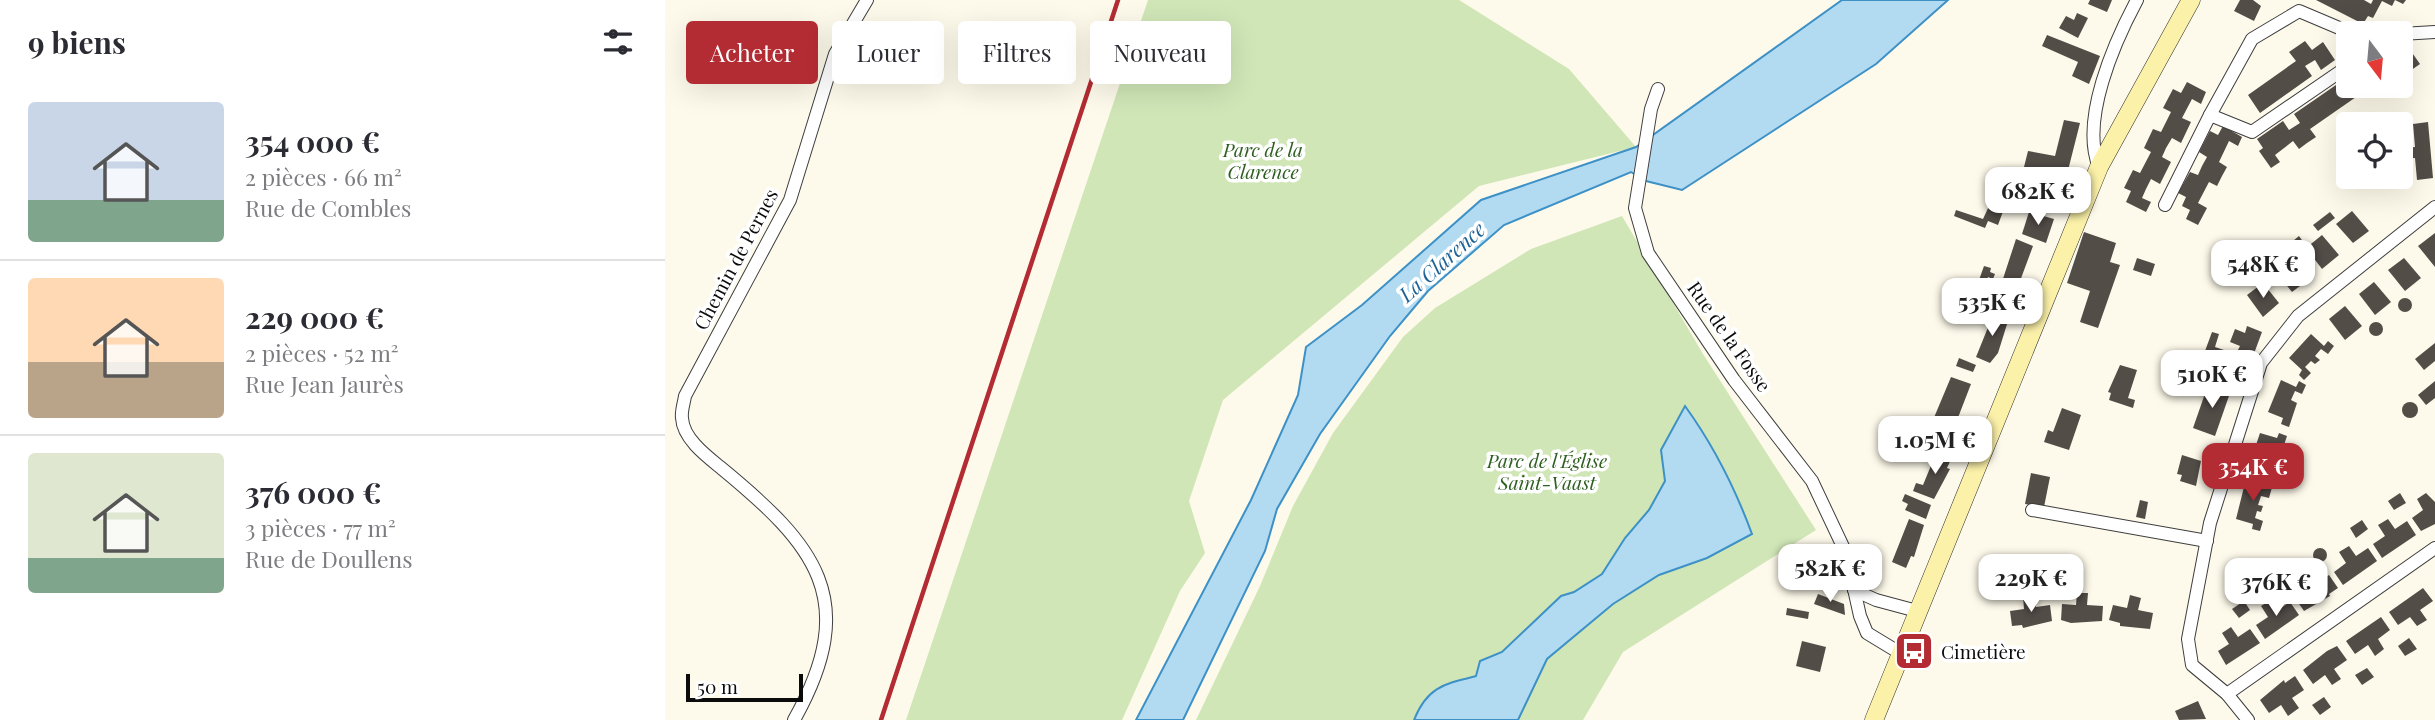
<!DOCTYPE html>
<html lang="fr">
<head>
<meta charset="utf-8">
<style>
  body { margin:0; font-family:"Playfair Display",serif; background:#f7f7f7; color:#2b2b33; height:100vh; display:flex; flex-direction:column; font-size:26px; white-space:nowrap }
  * { box-sizing:border-box; margin:0 }
  p { font-size:23px; color:#7c7c81 }
  .icon { flex:none; width:38px; height:38px; fill:none; stroke:currentColor; stroke-width:2; stroke-linecap:round; stroke-linejoin:round }
  .map { position:relative; flex:1; overflow:hidden }
  .drawer { display:flex; flex-direction:column; background:#fff; width:665px }
  .drawer>* { flex:none }
  .guide { position:absolute; left:21px; top:21px; width:665px; height:63px; display:flex; gap:14px }
  .needle { width:46px; rotate:164deg }
  .tools { position:absolute; left:1671px; top:21px; display:grid; gap:14px }
  .tools a { display:grid; place-items:center; width:77px; height:77px; border-radius:7px; background:#fff; box-shadow:0 7px 28px #0002; font-size:35px }
  .scale { position:absolute; left:21px; bottom:18px; width:117px; box-sizing:border-box; padding-left:7px; border:4px solid #0b0b0b; border-top:0; font-size:19px; line-height:24px; white-space:nowrap; color:#0b0b0b; -webkit-text-stroke:5px #fff; paint-order:stroke }
  .price { position:absolute; translate:-50% -60px; padding:0 16px; border-radius:14px; background:#fff; color:#222; font-size:23px; line-height:46px; filter:drop-shadow(0 2px 4px #0008) }
  .price::after { content:''; position:absolute; left:50%; top:42px; width:21px; height:16px; margin-left:-10px; background:inherit; clip-path:polygon(0 0,100% 0,50% 100%) }
  .price.selected { background:#b32b33; color:#fff }
  ul { padding:0; list-style:none }
  li { display:flex; align-items:center; gap:21px; height:175px; padding:0 28px }
  li+li { border-top:2px solid #e1e1e2 }
  li span { display:grid; place-items:center; flex:none; width:196px; height:140px; border-radius:7px; color:#555 }
  li>.icon { margin-inline-start:auto }
  span .icon { width:84px; height:84px; fill:#fffc; stroke-width:1 }
  li b { font-size:30px }
  h2 { display:flex; justify-content:space-between; align-items:center; height:84px; padding:0 28px; font-size:30px }
  .tag { padding:0 24px; border-radius:7px; background:#fff; box-shadow:0 7px 28px #0002; font-size:24px; line-height:63px }
  .tag.selected { background:#b32b33; color:#fff }
  main { display:flex; flex:1; min-height:0 }
  .map>svg:first-child { display:block }
  .green { fill:#d0e6b7 }
  .water { fill:#b2dbf2; stroke:#3d91c6; stroke-width:2 }
  .building { fill:#534d48 }
  .lines { fill:none; stroke-linecap:round; stroke-linejoin:round }
  .street-casing { stroke:#3e3e3e; stroke-width:14 }
  .secondary-casing { stroke:#2d2d2d; stroke-width:19 }
  .street { stroke:#fff; stroke-width:12 }
  .secondary { stroke:#fbf1a9; stroke-width:18 }
  .rail { stroke:#b32b33; stroke-width:4.5 }
  .labels { text-anchor:middle; dominant-baseline:central; stroke-width:7; stroke-linejoin:round; paint-order:stroke }
  .park-label { font-size:19px; font-style:italic; fill:#2e5f20; stroke:#fff }
  .street-label { font-size:19px; fill:#0b0b0b; stroke:#fff }
  .poi-label { font-size:19px; fill:#0b0b0b; stroke:#fff; text-anchor:start }
  .water-label { font-size:21px; font-style:italic; fill:#1c6296; stroke:#fff }
</style>
</head>
<body>
<main>
<section class="drawer">
<h2>9 biens<svg class="icon" aria-label="filters" viewBox="0 0 24 24"><path d="M4 7h16M4 17h16"/><circle cx="9" cy="7" r="2"/><circle cx="15" cy="17" r="2"/></svg></h2>
<ul>
<li><span style="background:linear-gradient(#c9d6e8 70%,#7fa58c 0)"><svg class="icon" aria-label="home" viewBox="0 0 24 24"><path d="M3 11l9-7 9 7M6 9v11h12V9"/></svg></span><div><b>354 000 €</b><p>2 pièces · 66 m²</p><p>Rue de Combles</p></div></li>
<li><span style="background:linear-gradient(#ffd9b3 60%,#b9a48a 0)"><svg class="icon" aria-label="home" viewBox="0 0 24 24"><path d="M3 11l9-7 9 7M6 9v11h12V9"/></svg></span><div><b>229 000 €</b><p>2 pièces · 52 m²</p><p>Rue Jean Jaurès</p></div></li>
<li><span style="background:linear-gradient(#dfe7d0 75%,#7fa58c 0)"><svg class="icon" aria-label="home" viewBox="0 0 24 24"><path d="M3 11l9-7 9 7M6 9v11h12V9"/></svg></span><div><b>376 000 €</b><p>3 pièces · 77 m²</p><p>Rue de Doullens</p></div></li>
</ul>
</section>
<div class="map">
<svg width="1770" height="720" viewBox="0 0 1770 720">
  <rect width="100%" height="100%" fill="#fefaeb"/>
  <!-- green -->
  <g class="green">
    <path d="M483,0H794L904,69L971,147L814,186L558,400L524,501L540,553L515,591L457,720H241Z"/>
    <path d="M957,216L1038,354L1151,530L958,652L918,720H531L595,586L628,506L668,433L738,337L770,308L866,249Z"/>
  </g>
  <!-- water -->
  <g class="water">
    <path d="M1177,0H1283L1211,64L1017,190L981,181L966,172L839,225L763,291L725,336L655,434L612,509L600,551L518,720H471L586,500L633,395L641,347L697,305L816,200L971,147Z"/>
    <path d="M1020,406C1049,446 1070,488 1087,534L1042,558L994,575L948,604L882,659L853,720H749C762,687 779,684 811,676L815,661L837,652L896,596L909,592L937,574L960,538L984,510L1000,481L996,450Z"/>
  </g>
  <!-- building -->
  <g class="building">
    <path d="M1425,0H1447L1442,12L1423,4Z"/>
    <path d="M1575,0H1588L1596,6L1589,21L1569,11Z"/>
    <path d="M1651,0H1699L1706,4L1708,0H1741L1738,4L1730,0L1727,6L1717,1L1708,18L1703,16L1698,24Z"/>
    <path d="M1412,13L1423,18L1413,38L1394,28L1401,16L1409,20Z"/>
    <path d="M1382,35L1435,56L1424,84L1407,76L1413,62L1377,46Z"/>
    <path d="M1640,41L1647,50L1658,42L1670,60L1656,70L1650,60L1640,66L1647,76L1595,113L1583,95L1631,61L1624,52Z"/>
    <path d="M1743,47L1755,64L1745,71L1740,63L1736,66V52Z"/>
    <path d="M1684,76V86H1724L1709,96L1704,88L1645,129L1651,137L1642,143L1634,149L1628,141L1610,155L1615,162L1606,168L1594,151L1598,148L1592,139L1618,121L1624,130L1635,123L1629,114Z"/>
    <path d="M1522,82L1541,92L1536,104L1527,99L1517,118L1526,122L1516,143L1507,138L1501,148L1497,157L1506,162L1495,184L1486,179L1481,189L1477,198L1486,202L1481,212L1461,202L1466,191L1459,188L1468,170L1475,173L1486,152L1479,148L1488,129L1496,132L1506,112L1498,108L1508,89L1516,93Z"/>
    <path d="M1399,120L1415,123L1395,202L1378,198L1388,178L1358,171L1363,151L1390,156Z"/>
    <path d="M1763,122L1768,178L1752,180L1750,158L1736,159V148L1750,147L1748,124Z"/>
    <path d="M1558,126L1577,137L1573,146L1564,141L1554,162L1562,167L1557,176L1552,186L1544,182L1533,203L1542,208L1533,225L1521,219L1525,210L1517,206L1521,197L1513,193L1525,172L1533,175L1537,166L1542,157L1534,152L1545,131L1553,135Z"/>
    <path d="M1331,191L1344,195L1333,225L1323,221L1320,228L1289,216L1291,210L1318,219Z"/>
    <path d="M1687,211L1704,231L1688,243L1671,224Z"/>
    <path d="M1364,212L1389,219L1381,243L1357,234Z"/>
    <path d="M1665,212L1670,218L1653,231L1648,225Z"/>
    <path d="M1419,232L1451,243L1445,262L1455,265L1433,328L1415,322L1425,291L1402,283Z"/>
    <path d="M1770,233V267L1753,246Z"/>
    <path d="M1657,235L1674,255L1657,269L1641,248Z"/>
    <path d="M1634,236L1639,243L1622,256L1617,250Z"/>
    <path d="M1351,239L1368,246L1345,308L1321,300L1325,289L1334,291Z"/>
    <path d="M1472,258L1490,264L1486,276L1468,270Z"/>
    <path d="M1739,258L1756,278L1740,291L1723,270Z"/>
    <path d="M1605,259L1610,266L1593,279L1588,273Z"/>
    <path d="M1627,259L1643,280L1627,292L1611,272Z"/>
    <path d="M1319,266L1326,268L1325,272L1330,274L1328,279L1323,277L1321,283L1314,280Z"/>
    <path d="M1709,282L1726,302L1710,315L1694,294Z"/>
    <path d="M1598,283L1614,303L1598,317L1582,295Z"/>
    <circle cx="1740" cy="305" r="7"/>
    <path d="M1680,306L1697,326L1680,340L1664,319Z"/>
    <path d="M1319,312L1343,321L1333,353L1325,363L1311,357L1326,320L1317,317Z"/>
    <circle cx="1711" cy="329" r="7"/>
    <path d="M1582,326L1597,332L1587,359L1582,357L1575,377L1555,371L1560,355L1540,351L1547,332L1554,334L1550,347L1571,354L1575,346L1565,342L1570,329L1580,333Z"/>
    <path d="M1646,334L1659,346L1663,341L1669,346L1663,354L1656,349L1650,356L1655,360L1650,364L1646,361L1640,367L1646,373L1639,380L1634,375L1637,370L1624,358Z"/>
    <path d="M1770,343V361L1759,370L1750,359Z"/>
    <path d="M1294,358L1311,365L1308,372L1291,366Z"/>
    <path d="M1455,365L1472,370L1463,398L1470,400L1468,408L1444,400L1446,393L1443,392Z"/>
    <path d="M1286,377L1306,384L1289,428L1268,420Z"/>
    <path d="M1616,380L1631,387L1634,381L1641,385L1637,394L1630,391L1626,400L1632,403L1624,427L1616,424L1618,418L1603,412Z"/>
    <path d="M1770,381V398L1761,405L1753,395Z"/>
    <path d="M1543,385L1565,393L1550,436L1528,428Z"/>
    <circle cx="1745" cy="410" r="8"/>
    <path d="M1397,408L1416,415L1404,450L1379,442L1383,430L1388,432Z"/>
    <path d="M1595,433L1612,438L1614,433L1622,436L1619,445L1611,443L1608,452L1613,454L1611,460L1606,458L1603,467L1610,469L1607,479L1600,477L1601,471L1584,466Z"/>
    <path d="M1272,451L1287,457L1282,468L1285,469L1269,499L1248,491L1251,483L1258,485Z"/>
    <path d="M1517,455L1536,461L1531,486L1515,481L1517,475L1512,474Z"/>
    <path d="M1366,473L1385,477L1379,507L1360,504Z"/>
    <path d="M1592,479L1608,484L1604,498L1596,496L1593,505L1598,506L1596,512L1592,511L1590,518L1598,521L1595,531L1587,529L1588,524L1571,519L1579,487L1589,489Z"/>
    <path d="M1735,493L1741,503L1729,510L1723,501Z"/>
    <path d="M1761,493L1770,502V524L1756,531L1747,518L1758,510L1752,499Z"/>
    <path d="M1240,494L1266,505L1261,519L1240,510L1243,504L1237,501Z"/>
    <path d="M1475,500L1483,502L1480,519L1471,517Z"/>
    <path d="M1244,519L1259,525L1249,557L1246,556L1241,568L1227,562Z"/>
    <path d="M1723,519L1730,529L1742,521L1751,535L1717,558L1708,544L1720,536L1713,525Z"/>
    <path d="M1697,520L1703,529L1691,538L1685,528Z"/>
    <path d="M1684,546L1691,556L1703,548L1712,561L1678,585L1669,572L1681,563L1674,552Z"/>
    <circle cx="1655" cy="555" r="7"/>
    <path d="M1645,573L1652,583L1664,575L1673,588L1664,594L1665,596L1639,611L1630,598L1643,589L1636,579Z"/>
    <path d="M1618,574L1624,583L1612,591L1606,582Z"/>
    <path d="M1758,588L1768,601L1755,610L1762,620L1752,626L1745,617L1733,625L1724,612Z"/>
    <path d="M1412,593H1423L1422,605L1438,606L1437,621L1406,623L1396,620L1397,604L1411,605Z"/>
    <path d="M1153,594L1179,604L1180,615L1149,604Z"/>
    <path d="M1369,594L1371,607L1385,605L1387,621L1358,628L1357,625L1347,626L1345,611L1359,609L1358,596Z"/>
    <path d="M1465,595L1476,598L1473,610L1488,613L1485,629L1455,626V623L1444,620L1448,605L1462,608Z"/>
    <path d="M1606,600L1613,610L1625,602L1634,615L1600,639L1591,625L1603,617L1596,606Z"/>
    <path d="M1579,601L1585,610L1574,618L1567,609Z"/>
    <path d="M1122,608L1144,612L1143,619L1121,615Z"/>
    <path d="M1716,617L1725,630L1713,639L1719,649L1710,656L1703,645L1690,654L1681,641Z"/>
    <path d="M1566,627L1573,637L1585,629L1595,643L1561,665L1553,651L1564,644L1557,633Z"/>
    <path d="M1744,638L1752,649L1740,656L1733,646Z"/>
    <path d="M1137,641L1161,647L1155,672L1131,666Z"/>
    <path d="M1672,646L1682,660L1669,669L1676,679L1667,685L1660,675L1648,684L1638,670L1662,651Z"/>
    <path d="M1702,668L1709,677L1697,685L1690,675Z"/>
    <path d="M1630,676L1639,690L1627,698L1634,708L1623,716L1616,705L1604,713L1595,700L1619,680L1620,683Z"/>
    <path d="M1659,697L1666,707L1655,715L1647,705Z"/>
    <path d="M1533,701L1541,719L1514,720L1510,711Z"/>
  </g>
  <g class="lines">
    <!-- street casing -->
    <g class="street-casing">
      <g id="street">
        <path d="M1736,34L1770,32"/>
        <path d="M993,89L986,109L970,208L983,253L1069,380L1147,481L1181,553L1195,616L1202,633L1235,653"/>
        <path d="M1545,115L1587,39L1634,11L1686,33"/>
        <path d="M1434,167C1415,120 1449,43 1472,0"/>
        <path d="M1500,205L1545,115L1587,132L1679,69L1684,59"/>
        <path d="M1367,510L1542,541"/>
        <path d="M1189,590L1211,600L1252,611"/>
        <path d="M1562,694L1770,548"/>
        <path d="M129,720C197,599 150,545 55,467C40,455 18,438 17,418C16,411 19,403 20,396L125,200L170,54L202,0"/>
        <path d="M1583,720L1562,694L1527,665L1523,639L1545,523L1596,363L1633,316L1770,207"/>
      </g>
    </g>
    <!-- secondary casing -->
    <g class="secondary-casing">
      <path id="secondary" d="M1209,720L1434,167L1526,0"/>
    </g>
    <!-- street -->
    <use href="#street" class="street"/>
    <!-- secondary -->
    <use href="#secondary" class="secondary"/>
    <!-- rail -->
    <path class="rail" d="M216,720L453,0"/>
  </g>
  <!-- icons -->
  <defs>
    <g id="bus-square" transform="scale(2.0125)"><rect x="-9" y="-9" width="18" height="18" rx="4" fill="#b32b33" stroke="#fff"/><path d="M-5-6H5V4H4V6H2V4H-2V6H-4V4H-5ZM-3.5-4V0h7V-4ZM-3.5 1.2v1.5H-2V1.2ZM2 1.2v1.5H3.5V1.2Z" fill="#fff"/></g>
  </defs>
  <g fill-rule="evenodd">
    <use href="#bus-square" x="1249" y="651"/>
  </g>
  <g class="labels">
    <!-- park labels -->
    <g class="park-label">
      <text x="598" y="149">Parc de la<tspan x="598" dy="22">Clarence</tspan></text>
      <text x="882" y="460">Parc de l'Église<tspan x="882" dy="22">Saint-Vaast</tspan></text>
    </g>
    <!-- street labels -->
    <g class="street-label">
      <text transform="translate(70 259) rotate(-62)">Chemin de Pernes</text>
      <text transform="translate(1065 336) rotate(55)">Rue de la Fosse</text>
    </g>
    <!-- poi labels -->
    <g class="poi-label">
      <text x="1276" y="651">Cimetière</text>
    </g>
    <!-- water labels -->
    <g class="water-label">
      <text transform="translate(776 261) rotate(-42)">La Clarence</text>
    </g>
  </g>
</svg>
<div class="tools">
<a><svg class="needle" viewBox="-14 -14 28 28"><path d="M0-13l5 13h-10z" fill="#e53935"/><path d="M0 13l5-13h-10z" fill="#7c7c81"/></svg></a>
<a><svg class="icon" aria-label="locate" viewBox="0 0 24 24"><circle cx="12" cy="12" r="6"/><path d="M12 2v4M12 18v4M2 12h4M18 12h4"/></svg></a>
</div>
<div class="scale">50 m</div>
<b class="price" style="left:1373px;top:227px">682K €</b>
<b class="price" style="left:1598px;top:300px">548K €</b>
<b class="price" style="left:1327px;top:338px">535K €</b>
<b class="price" style="left:1547px;top:410px">510K €</b>
<b class="price" style="left:1270px;top:476px">1.05M €</b>
<b class="price selected" style="left:1588px;top:503px">354K €</b>
<b class="price" style="left:1165px;top:604px">582K €</b>
<b class="price" style="left:1366px;top:614px">229K €</b>
<b class="price" style="left:1611px;top:618px">376K €</b>
<div class="guide">
<a class="tag selected">Acheter</a>
<a class="tag">Louer</a>
<a class="tag">Filtres</a>
<a class="tag">Nouveau</a>
</div>
</div>
</main>
</body>
</html>
